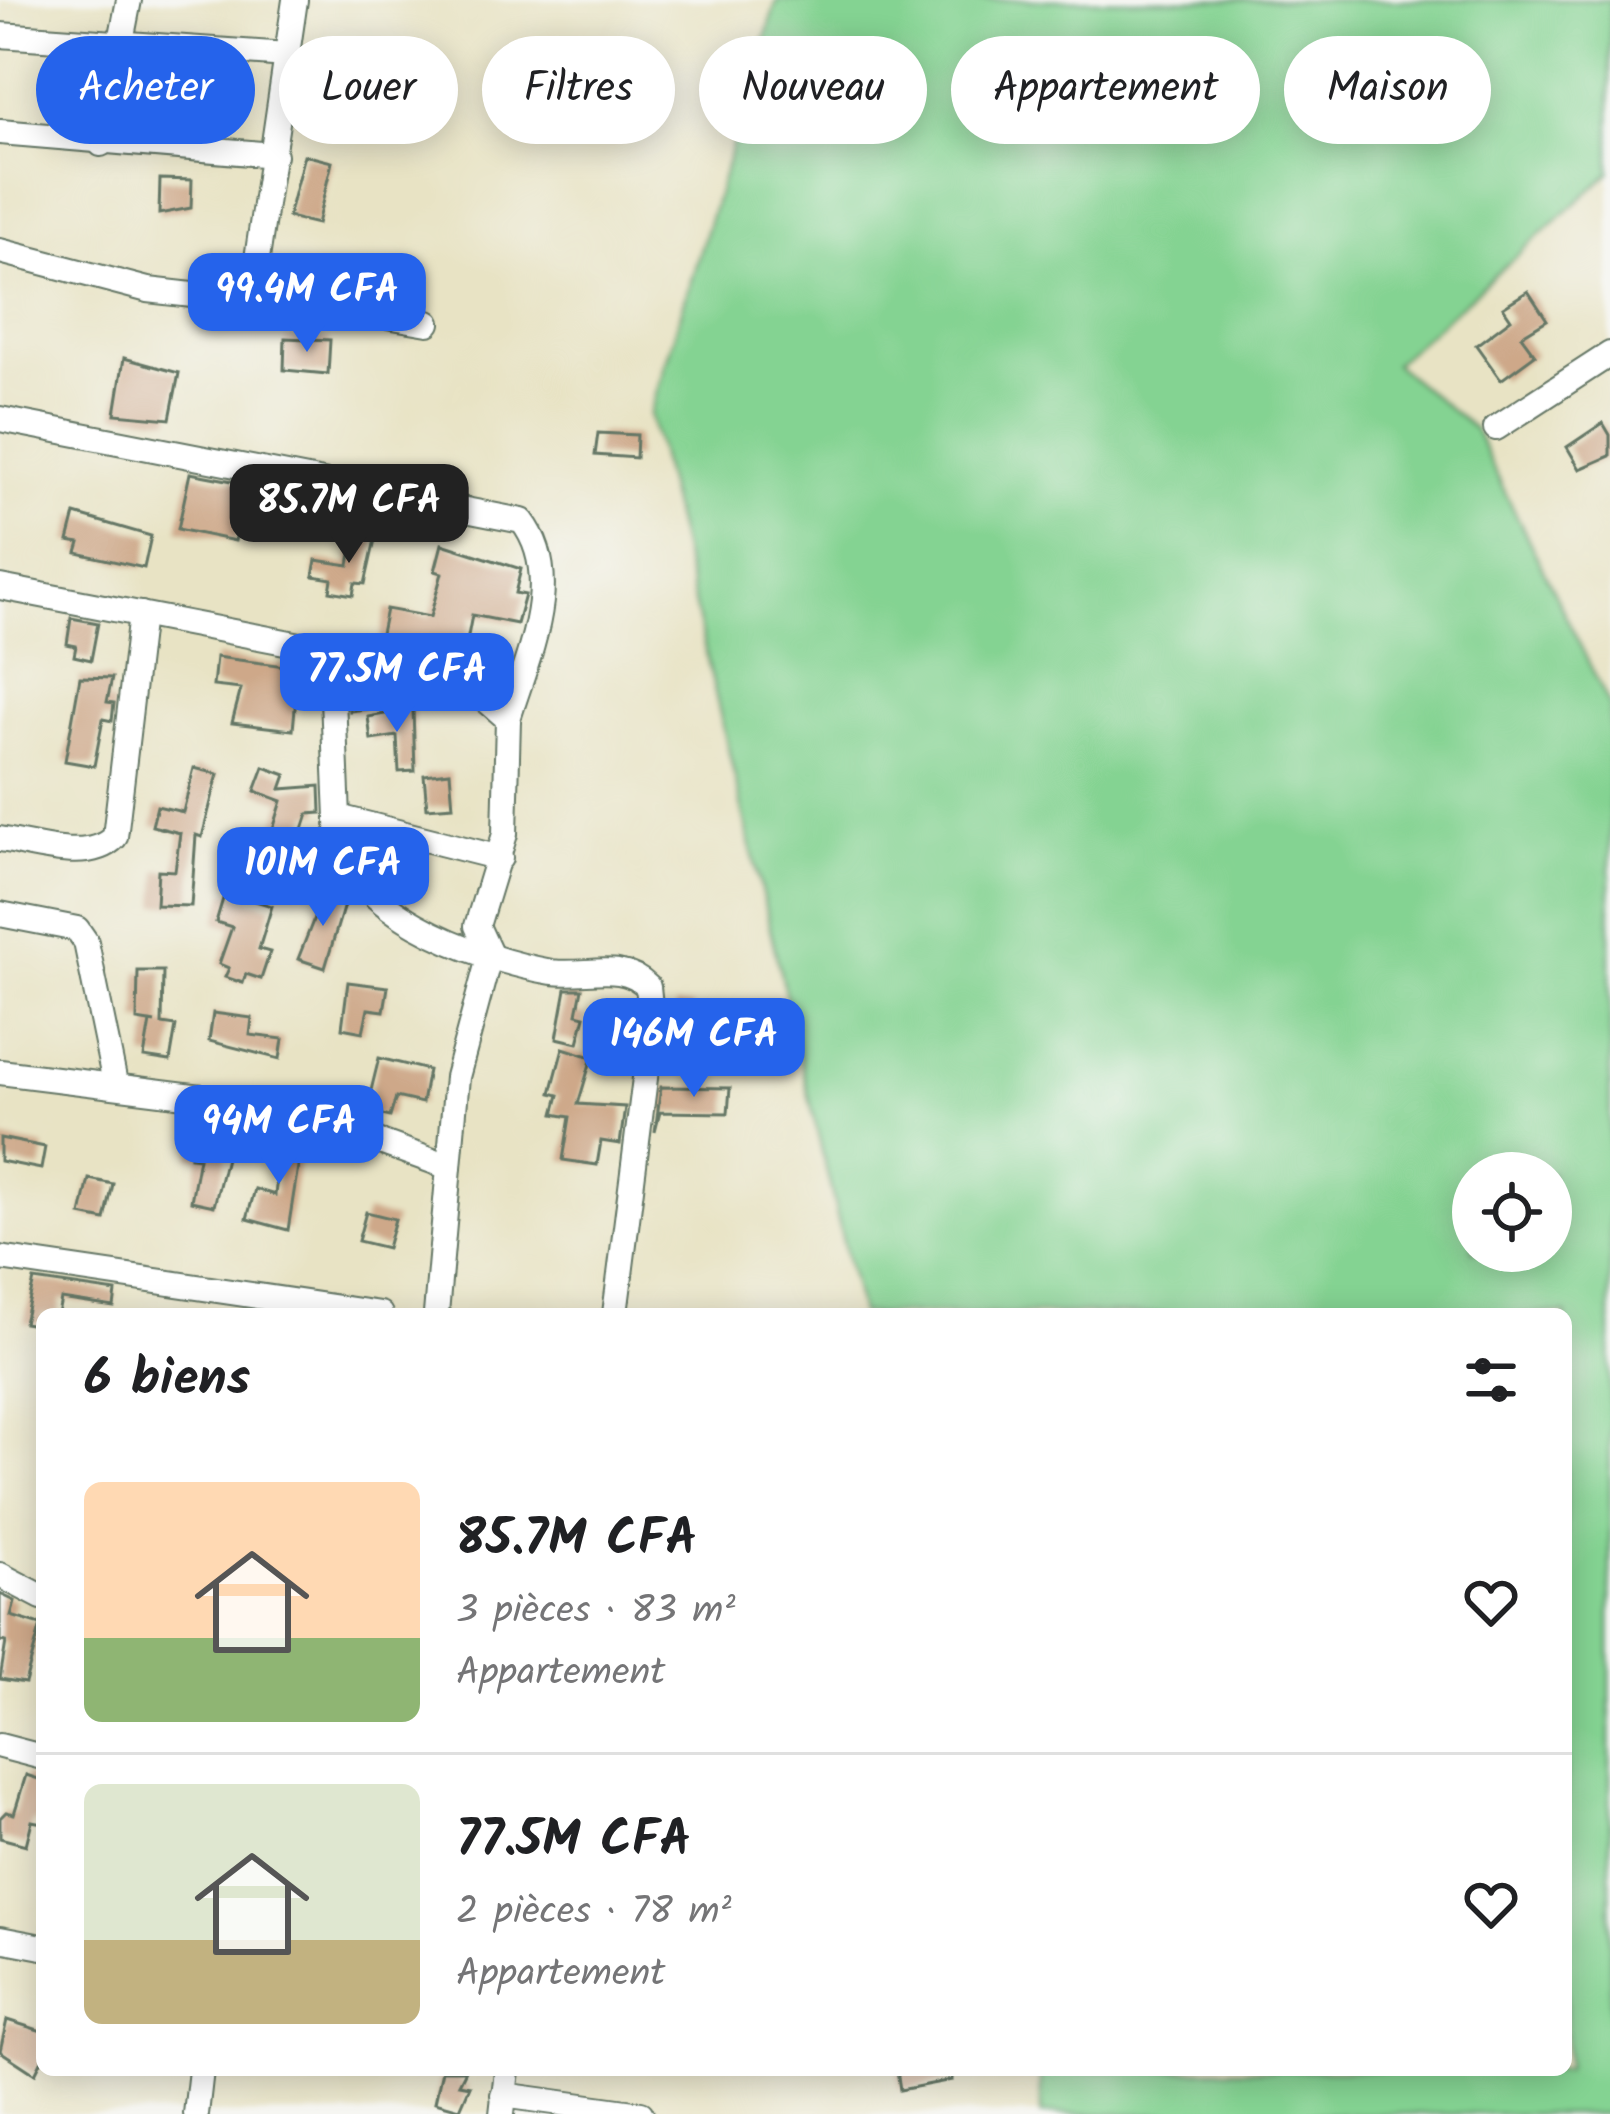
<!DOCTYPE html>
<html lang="fr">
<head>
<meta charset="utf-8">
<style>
  body { margin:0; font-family:Kalam,sans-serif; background:#f2f2f2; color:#202124; height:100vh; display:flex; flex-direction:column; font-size:45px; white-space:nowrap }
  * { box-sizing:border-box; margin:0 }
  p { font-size:39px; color:#757577 }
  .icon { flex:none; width:66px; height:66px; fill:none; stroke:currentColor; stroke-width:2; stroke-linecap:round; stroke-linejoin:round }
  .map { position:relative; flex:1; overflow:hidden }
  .sheet { position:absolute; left:36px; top:1308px; width:1536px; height:768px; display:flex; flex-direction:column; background:#fff; border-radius:18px; box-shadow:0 6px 30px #0003 }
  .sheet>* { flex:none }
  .banner { position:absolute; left:36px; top:36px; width:1539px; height:108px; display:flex; gap:24px }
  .fabs { position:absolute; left:1452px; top:1152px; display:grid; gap:24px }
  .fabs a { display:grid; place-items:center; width:120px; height:120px; border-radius:50%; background:#fff; box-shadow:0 6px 30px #0003; font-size:60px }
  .price { position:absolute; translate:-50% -102px; padding:0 27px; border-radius:24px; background:#2563eb; color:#fff; font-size:39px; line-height:78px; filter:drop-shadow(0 3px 6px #0008) }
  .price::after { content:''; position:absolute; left:50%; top:72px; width:36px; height:27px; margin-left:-18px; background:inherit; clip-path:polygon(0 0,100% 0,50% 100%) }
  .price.selected { background:#222; color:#fff }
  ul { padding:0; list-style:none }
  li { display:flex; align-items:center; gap:36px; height:300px; padding:0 48px }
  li+li { border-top:3px solid #e0e0e0 }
  li span { display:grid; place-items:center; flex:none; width:336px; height:240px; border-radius:18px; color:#555 }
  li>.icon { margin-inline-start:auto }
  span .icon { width:144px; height:144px; fill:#fffc; stroke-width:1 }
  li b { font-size:51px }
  h2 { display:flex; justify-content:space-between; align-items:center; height:144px; padding:0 48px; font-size:51px }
  .pill { padding:0 42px; border-radius:54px; background:#fff; box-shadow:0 6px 30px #0003; font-size:42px; line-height:108px }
  .pill.selected { background:#2563eb; color:#fff }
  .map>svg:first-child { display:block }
  .green { fill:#84d392; stroke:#528863; stroke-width:3; fill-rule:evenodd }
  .building { fill:#cea889 }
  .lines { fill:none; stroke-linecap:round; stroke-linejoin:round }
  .minor-casing { stroke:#657766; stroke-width:28 }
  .minor { stroke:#fff; stroke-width:24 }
</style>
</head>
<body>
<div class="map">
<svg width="1610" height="2114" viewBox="0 0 1610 2114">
  <rect width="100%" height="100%" fill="#f6f6f2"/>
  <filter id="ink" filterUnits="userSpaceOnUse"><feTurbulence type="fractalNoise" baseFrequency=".00833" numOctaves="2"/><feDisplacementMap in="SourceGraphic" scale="24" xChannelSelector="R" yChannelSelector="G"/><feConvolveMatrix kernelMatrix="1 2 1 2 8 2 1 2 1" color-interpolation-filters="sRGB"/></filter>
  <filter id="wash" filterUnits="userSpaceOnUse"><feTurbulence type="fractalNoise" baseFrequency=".004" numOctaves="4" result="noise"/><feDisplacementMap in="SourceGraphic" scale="48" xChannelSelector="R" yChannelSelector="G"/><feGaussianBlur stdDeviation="2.7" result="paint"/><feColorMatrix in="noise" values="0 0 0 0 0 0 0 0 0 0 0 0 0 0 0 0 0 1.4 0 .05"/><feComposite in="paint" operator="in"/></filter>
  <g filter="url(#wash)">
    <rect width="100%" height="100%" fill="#e8e3c4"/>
    <!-- green -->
    <path class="green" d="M777,0H1610V173L1394,364L1474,429L1610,706V2114H1041V2070H1566V1314H860L650,414ZM1473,1173H1551V1251H1473Z"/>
    <g id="blocks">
      <!-- building -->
      <g class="building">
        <path d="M304,155L332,162L317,224L288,217Z"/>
        <path d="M160,179L192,180L191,208L159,214Z"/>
        <path d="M1528,291L1547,320L1521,336L1535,355L1501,380L1476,345L1511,319L1503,307Z"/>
        <path d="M285,338L330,340L328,374L284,370Z"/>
        <path d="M124,358L179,373L170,419L115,414Z"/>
        <path d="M1603,423L1610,435V456L1580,469L1567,447Z"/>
        <path d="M598,433L637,435L636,458L595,455Z"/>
        <path d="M190,473L248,484L235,541L178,529Z"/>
        <path d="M75,514L151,536L144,568L77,553L80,543L68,541Z"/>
        <path d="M355,531L376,535L365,584L355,583L353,595L330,591L332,579L313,576L316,560L349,565Z"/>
        <path d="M442,544L521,569L515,593L525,595L517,624L472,615L465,652L412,642L411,649L379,643L386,609L430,617L442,573L435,571Z"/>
        <path d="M71,618L98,623L91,660L74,656L76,646L67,644Z"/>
        <path d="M216,657L315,670L317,701L296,697L293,730L232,723L241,689L213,686Z"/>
        <path d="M80,677L112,678L107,702L114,703L112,721L103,719L94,766L65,761Z"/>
        <path d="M378,682L381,707L350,711L349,685Z"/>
        <path d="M413,709L415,771L399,772L397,736L371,740L368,717Z"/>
        <path d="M264,767L286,775L281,789L320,786L321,813L308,814L297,848L270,839L282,801L255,791Z"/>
        <path d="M194,768L218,774L202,837L196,835L191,906L156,905L158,870L175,871L180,833L152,826L157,806L183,812Z"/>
        <path d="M450,772L453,806L427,808L424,775Z"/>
        <path d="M326,888L347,895L325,968L298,959Z"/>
        <path d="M225,892L272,906L259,949L270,952L261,979L246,974L243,983L225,977L229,968L219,964L232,927L216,922Z"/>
        <path d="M138,971H163L162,1024L176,1026L170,1061L144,1057L150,1022L155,1023L137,1020Z"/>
        <path d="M348,982L388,987L384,1011L368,1009L363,1032L342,1028Z"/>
        <path d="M566,989H582L577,1014L585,1016L578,1043L557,1038Z"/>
        <path d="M675,1005L692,1006L690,1043L720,1045L719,1061L664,1057L668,1015L675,1016Z"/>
        <path d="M213,1013L252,1018L250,1035L283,1039L280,1059L209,1041Z"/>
        <path d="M563,1048L592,1057L578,1104L625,1107L620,1144L601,1141L597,1165L563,1160L570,1117L554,1114L559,1095L551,1093Z"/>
        <path d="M379,1058L428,1070L422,1103L396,1097L390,1117L366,1111Z"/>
        <path d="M661,1087L730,1088L728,1113L660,1112L655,1132Z"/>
        <path d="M197,1115L235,1122L214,1206L191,1201L199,1158L190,1157Z"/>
        <path d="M273,1137L302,1141L288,1230L247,1219L255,1189L275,1195L279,1160L270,1159Z"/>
        <path d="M0,1138L45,1147L41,1169L0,1161Z"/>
        <path d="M89,1179L113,1184L105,1220L81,1215Z"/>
        <path d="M366,1212L395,1219L387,1248L358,1241Z"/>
        <path d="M34,1280L116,1292L114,1307L61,1299L58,1314H42V1326L24,1323Z"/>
        <path d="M0,1594L15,1601L11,1616L41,1625L25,1683L0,1679L6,1642L0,1641Z"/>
        <path d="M26,1775L42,1780V1823L32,1821L26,1845L0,1838V1818L6,1812L14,1814Z"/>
        <path d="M7,2020L42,2031V2060L35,2074L0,2051Z"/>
        <path d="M442,2070H466L459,2084L470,2086L460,2109L435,2102Z"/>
        <path d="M897,2070H952V2080L900,2090Z"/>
      </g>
    </g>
  </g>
  <g filter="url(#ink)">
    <use href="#blocks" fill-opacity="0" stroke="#657766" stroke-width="3"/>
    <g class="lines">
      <!-- minor casing -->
      <g class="minor-casing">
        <g id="minor">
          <path d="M0,35L287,55"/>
          <path d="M0,132L274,155"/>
          <path d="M101,144L129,0"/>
          <path d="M0,251L148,290L210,297L252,293L428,323"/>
          <path d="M252,293L295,0"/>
          <path d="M0,419L522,521C566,578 526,659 508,719"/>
          <path d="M1496,428L1610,354"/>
          <path d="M0,587L430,670L469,685L508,719L505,834L477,926L490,954L457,1077L436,1314"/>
          <path d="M331,651L338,817L500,858"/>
          <path d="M338,817C335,911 478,959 552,972C586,977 622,960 648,987L652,1023L615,1314"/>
          <path d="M0,839C34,844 89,864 115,837L141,614"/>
          <path d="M0,914L77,929L86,942L115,1083"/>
          <path d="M0,1072L250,1103L317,1119L449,1167"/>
          <path d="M0,1258L380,1314"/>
          <path d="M0,1575L42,1597"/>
          <path d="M0,1746L42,1757"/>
          <path d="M0,1939L42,1947"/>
          <path d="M503,2095L641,2114"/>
          <path d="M196,2114L201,2070"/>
          <path d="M502,2114L507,2070"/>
        </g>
      </g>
      <!-- minor -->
      <use href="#minor" class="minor"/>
    </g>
  </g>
</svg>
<div class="fabs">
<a><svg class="icon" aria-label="locate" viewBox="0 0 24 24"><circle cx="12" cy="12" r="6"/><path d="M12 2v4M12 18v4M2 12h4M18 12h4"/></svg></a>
</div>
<b class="price" style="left:307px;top:355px">99.4M CFA</b>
<b class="price selected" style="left:349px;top:566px">85.7M CFA</b>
<b class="price" style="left:397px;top:735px">77.5M CFA</b>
<b class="price" style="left:323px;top:929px">101M CFA</b>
<b class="price" style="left:694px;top:1100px">146M CFA</b>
<b class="price" style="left:279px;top:1187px">94M CFA</b>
<div class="banner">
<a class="pill selected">Acheter</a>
<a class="pill">Louer</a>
<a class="pill">Filtres</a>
<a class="pill">Nouveau</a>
<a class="pill">Appartement</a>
<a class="pill">Maison</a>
</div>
<section class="sheet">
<h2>6 biens<svg class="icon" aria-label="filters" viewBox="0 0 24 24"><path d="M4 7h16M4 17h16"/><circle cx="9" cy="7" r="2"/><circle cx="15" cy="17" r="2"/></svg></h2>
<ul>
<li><span style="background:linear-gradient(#ffd9b3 65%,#8fb573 0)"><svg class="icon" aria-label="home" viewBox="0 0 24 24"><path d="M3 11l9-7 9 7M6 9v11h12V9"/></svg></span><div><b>85.7M CFA</b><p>3 pièces · 83 m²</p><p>Appartement</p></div><svg class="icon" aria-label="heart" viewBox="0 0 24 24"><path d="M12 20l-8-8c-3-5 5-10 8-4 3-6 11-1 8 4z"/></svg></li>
<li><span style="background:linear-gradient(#dfe7d0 65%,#c2b280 0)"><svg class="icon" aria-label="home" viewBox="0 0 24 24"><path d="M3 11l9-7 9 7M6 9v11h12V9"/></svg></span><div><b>77.5M CFA</b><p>2 pièces · 78 m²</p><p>Appartement</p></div><svg class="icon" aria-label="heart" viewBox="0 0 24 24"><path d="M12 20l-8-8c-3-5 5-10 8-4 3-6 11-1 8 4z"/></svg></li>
</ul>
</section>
</div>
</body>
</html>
